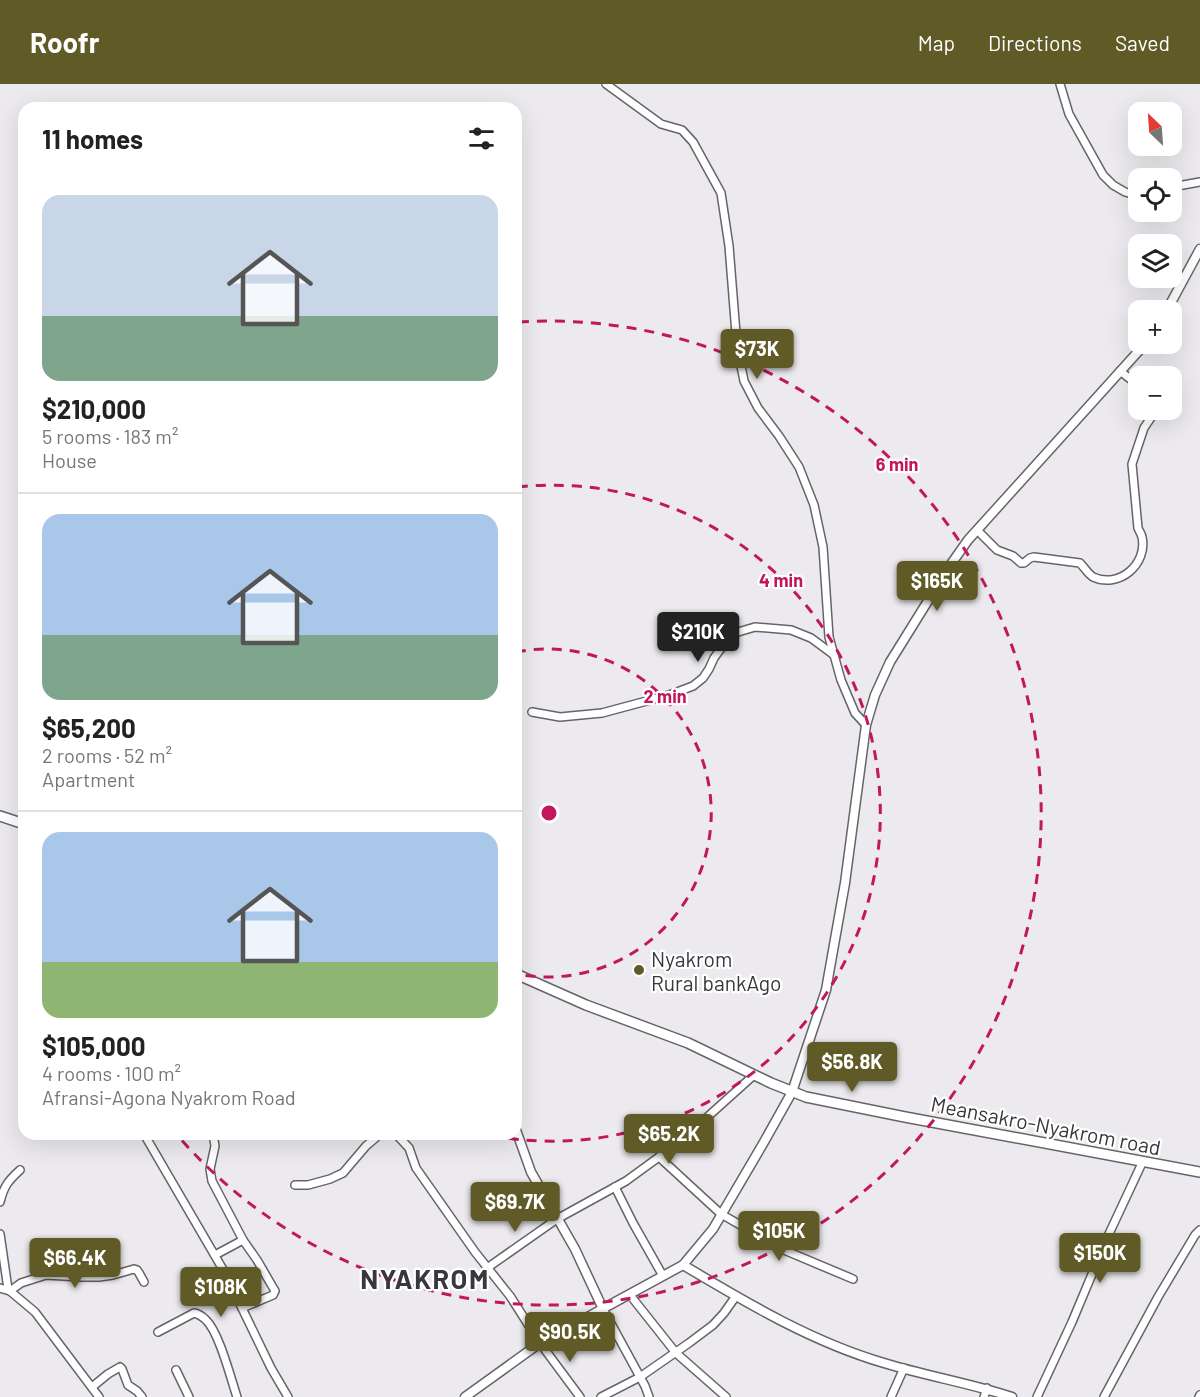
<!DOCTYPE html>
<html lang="en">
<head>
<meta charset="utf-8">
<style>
  body { margin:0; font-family:Barlow,sans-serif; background:#f2f2f2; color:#222; height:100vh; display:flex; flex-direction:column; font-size:22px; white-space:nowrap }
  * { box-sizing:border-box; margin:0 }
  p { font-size:20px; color:#767676 }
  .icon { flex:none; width:33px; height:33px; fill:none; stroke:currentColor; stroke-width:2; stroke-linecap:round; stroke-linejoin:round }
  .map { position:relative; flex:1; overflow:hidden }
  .drawer { position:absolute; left:18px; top:18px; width:504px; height:1038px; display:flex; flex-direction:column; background:#fff; border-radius:18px; box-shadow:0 6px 24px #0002 }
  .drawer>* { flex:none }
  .needle { width:39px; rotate:335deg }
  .buttons { position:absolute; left:1128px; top:18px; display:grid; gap:12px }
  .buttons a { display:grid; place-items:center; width:54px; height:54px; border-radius:12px; background:#fff; box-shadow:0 6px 24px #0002; font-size:30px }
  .price { position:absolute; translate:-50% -51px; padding:0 14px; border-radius:6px; background:#605a26; color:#fff; font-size:20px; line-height:39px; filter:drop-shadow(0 2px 3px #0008) }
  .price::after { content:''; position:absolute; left:50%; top:36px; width:18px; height:14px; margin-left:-9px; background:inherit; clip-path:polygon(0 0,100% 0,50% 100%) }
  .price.active { background:#222; color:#fff }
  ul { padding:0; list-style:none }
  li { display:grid; align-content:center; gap:12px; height:318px; padding:0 24px }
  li+li { border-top:2px solid #e0e0e0 }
  li span { display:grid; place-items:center; height:186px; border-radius:18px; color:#555 }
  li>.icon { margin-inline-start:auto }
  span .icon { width:108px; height:108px; fill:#fffc; stroke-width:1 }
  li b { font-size:26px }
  h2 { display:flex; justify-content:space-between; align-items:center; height:72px; padding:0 24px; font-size:26px }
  header { display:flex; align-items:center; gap:36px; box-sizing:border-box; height:84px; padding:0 30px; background:#605a26; color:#fff }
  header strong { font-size:28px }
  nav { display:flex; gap:33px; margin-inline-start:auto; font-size:21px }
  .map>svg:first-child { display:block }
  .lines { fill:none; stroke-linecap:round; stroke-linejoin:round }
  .minor-casing { stroke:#666467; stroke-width:10 }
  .tertiary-casing { stroke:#666467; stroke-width:11 }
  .secondary-casing { stroke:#666467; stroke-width:12 }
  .minor { stroke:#fff; stroke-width:7 }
  .tertiary { stroke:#fff; stroke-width:8 }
  .secondary { stroke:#fff; stroke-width:9 }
  .ring { fill:none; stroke:#c2185b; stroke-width:3; stroke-dasharray:10 8 }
  .poi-dot { fill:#605a26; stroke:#fff; stroke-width:2 }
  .labels { text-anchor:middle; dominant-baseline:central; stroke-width:4.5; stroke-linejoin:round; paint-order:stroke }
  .poi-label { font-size:21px; fill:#383739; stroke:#fff; text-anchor:start }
  .street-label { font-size:21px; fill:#383739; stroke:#fff }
  .district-label { font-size:27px; font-weight:bold; letter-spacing:1.5px; fill:#383739; stroke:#fff }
  .centre { fill:#c2185b; stroke:#fff; stroke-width:3 }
  .ring-label { font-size:18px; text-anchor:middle; font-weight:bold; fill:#c2185b; stroke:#fff; stroke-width:4.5; stroke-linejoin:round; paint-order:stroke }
</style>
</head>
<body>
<header>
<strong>Roofr</strong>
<nav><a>Map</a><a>Directions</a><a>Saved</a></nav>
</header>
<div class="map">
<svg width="1200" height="1313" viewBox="0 0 1200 1313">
  <rect width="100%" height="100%" fill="#eceaee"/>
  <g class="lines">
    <!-- minor casing -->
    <g class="minor-casing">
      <g id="minor">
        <path d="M606,0L661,40L682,46L693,58L721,109L729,162L737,262L744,297L758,324L779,352L799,383L814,421L823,463L829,553L841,596L855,629L866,641"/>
        <path d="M1060,0L1069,30L1103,91L1113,101L1125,108L1132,110H1138"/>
        <path d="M1172,103L1200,98"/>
        <path d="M1120,287L1138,301"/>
        <path d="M977,446L997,466L1013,472L1021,479H1024L1030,474L1034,473L1080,479C1084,483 1088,490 1093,493C1119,505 1148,480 1142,453C1141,449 1139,447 1138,444L1132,380L1144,344L1156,326"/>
        <path d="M532,628L560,633L602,629L669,611L693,602L703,594L709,585L714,574L725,559L738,548L755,543L791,546L811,554L834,571"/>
        <path d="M144,1050L225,1189L271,1284L288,1313"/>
        <path d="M213,1050L215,1062L210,1085L212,1097L243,1156L257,1176L275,1207L273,1211L242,1224"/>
        <path d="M396,1050L409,1064L416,1084L475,1168L510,1212L540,1259L580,1313"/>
        <path d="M659,1073L721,1130L784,1166L853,1195"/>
        <path d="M295,1101H308L330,1095L343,1089L366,1062L380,1050"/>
        <path d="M615,1103L633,1139L663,1192"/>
        <path d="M0,1118C4,1102 8,1097 20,1086"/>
        <path d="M0,1150L8,1205"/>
        <path d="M215,1171L243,1156"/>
        <path d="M487,1184L557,1135L626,1097L659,1073L684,1054L754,991"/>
        <path d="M0,1204L10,1207L35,1228L99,1313"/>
        <path d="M10,1207L21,1199L46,1191L81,1193H99L113,1191L134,1185L137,1186L139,1189L144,1198"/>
        <path d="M630,1211L676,1269L726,1313"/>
        <path d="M603,1225L645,1302L649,1313"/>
        <path d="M158,1248L194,1229C199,1230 202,1232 206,1236C219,1248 231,1295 237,1313"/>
        <path d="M176,1286L189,1313"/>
        <path d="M92,1303L108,1290L120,1283L122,1285L128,1301L137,1307L142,1313"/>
        <path d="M601,1313L640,1293L689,1259L713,1241L724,1229L736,1212"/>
        <path d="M891,1313L904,1284"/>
        <path d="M984,1313L987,1304"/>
        <path d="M1037,1313L1072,1238L1108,1152L1143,1077"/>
        <path d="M1104,1313L1158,1213L1195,1151L1200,1146"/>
        <path d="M1199,1313L1200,1311"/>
      </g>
    </g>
    <!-- tertiary casing -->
    <g class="tertiary-casing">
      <g id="tertiary">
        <path d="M1167,226L1200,165"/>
        <path d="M516,1046L531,1088L575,1165L603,1225"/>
        <path d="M683,1181C747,1219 812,1258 884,1279C926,1292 970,1299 1012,1313"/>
        <path d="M465,1313L540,1259L683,1181L713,1145L764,1058L792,1008L826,906L845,799L866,641L875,611L890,578L949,483L968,456L1145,260"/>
      </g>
    </g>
    <!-- secondary casing -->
    <g class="secondary-casing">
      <g id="secondary">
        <path d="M0,732L24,740"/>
        <path d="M516,890L586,921L688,959L771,999L806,1013L905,1033L1200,1088"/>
      </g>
    </g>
    <!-- minor -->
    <use href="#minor" class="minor"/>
    <!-- tertiary -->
    <use href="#tertiary" class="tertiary"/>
    <!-- secondary -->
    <use href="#secondary" class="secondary"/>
  </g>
  <!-- distance rings -->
  <g class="ring">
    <path d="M516 568A164 164 0 1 1 516 890"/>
    <path d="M518 403A328 328 0 1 1 484 1050"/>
    <path d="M519 238A492 492 0 1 1 178 1052"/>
  </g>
  <!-- markers -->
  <circle class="poi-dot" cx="639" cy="886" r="6"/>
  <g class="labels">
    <!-- poi labels -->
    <g class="poi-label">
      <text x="651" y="874">Nyakrom<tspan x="651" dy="24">Rural bankAgo</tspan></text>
    </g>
    <!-- street labels -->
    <g class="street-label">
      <text transform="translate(1046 1041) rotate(11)">Meansakro-Nyakrom road</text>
    </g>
    <!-- district labels -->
    <g class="district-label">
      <text x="425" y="1194">NYAKROM</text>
    </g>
  </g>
  <circle cx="549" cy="729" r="9" class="centre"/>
  <g class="ring-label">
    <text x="897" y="387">6 min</text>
    <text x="781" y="503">4 min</text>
    <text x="665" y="619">2 min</text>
  </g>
</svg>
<div class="buttons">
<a><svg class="needle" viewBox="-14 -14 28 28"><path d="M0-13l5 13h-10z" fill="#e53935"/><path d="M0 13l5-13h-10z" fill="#767676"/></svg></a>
<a><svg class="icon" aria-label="locate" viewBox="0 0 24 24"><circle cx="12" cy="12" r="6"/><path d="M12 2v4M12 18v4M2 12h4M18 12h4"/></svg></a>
<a><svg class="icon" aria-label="layers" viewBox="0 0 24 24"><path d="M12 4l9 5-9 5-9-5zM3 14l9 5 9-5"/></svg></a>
<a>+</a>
<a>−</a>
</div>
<b class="price" style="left:757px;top:296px">$73K</b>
<b class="price" style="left:937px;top:528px">$165K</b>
<b class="price active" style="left:698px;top:579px">$210K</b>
<b class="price" style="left:852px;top:1009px">$56.8K</b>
<b class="price" style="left:669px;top:1081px">$65.2K</b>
<b class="price" style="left:515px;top:1149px">$69.7K</b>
<b class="price" style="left:779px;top:1178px">$105K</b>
<b class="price" style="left:1100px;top:1200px">$150K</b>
<b class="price" style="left:75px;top:1205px">$66.4K</b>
<b class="price" style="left:221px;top:1234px">$108K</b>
<b class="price" style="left:570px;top:1279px">$90.5K</b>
<section class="drawer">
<h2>11 homes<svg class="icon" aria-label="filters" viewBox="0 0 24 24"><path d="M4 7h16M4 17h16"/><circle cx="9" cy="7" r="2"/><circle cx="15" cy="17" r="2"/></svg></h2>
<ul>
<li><span style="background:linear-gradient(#c9d6e8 65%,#7fa58c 0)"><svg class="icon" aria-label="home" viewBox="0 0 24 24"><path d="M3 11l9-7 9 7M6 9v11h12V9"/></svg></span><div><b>$210,000</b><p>5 rooms · 183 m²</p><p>House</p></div></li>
<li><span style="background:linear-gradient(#a9c7e8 65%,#7fa58c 0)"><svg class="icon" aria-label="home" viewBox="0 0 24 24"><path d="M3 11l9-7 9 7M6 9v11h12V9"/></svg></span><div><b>$65,200</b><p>2 rooms · 52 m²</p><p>Apartment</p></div></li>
<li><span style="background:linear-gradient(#a9c7e8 70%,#8fb573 0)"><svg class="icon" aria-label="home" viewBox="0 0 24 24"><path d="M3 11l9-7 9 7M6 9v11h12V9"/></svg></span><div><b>$105,000</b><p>4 rooms · 100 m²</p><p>Afransi-Agona Nyakrom Road</p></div></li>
</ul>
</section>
</div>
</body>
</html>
